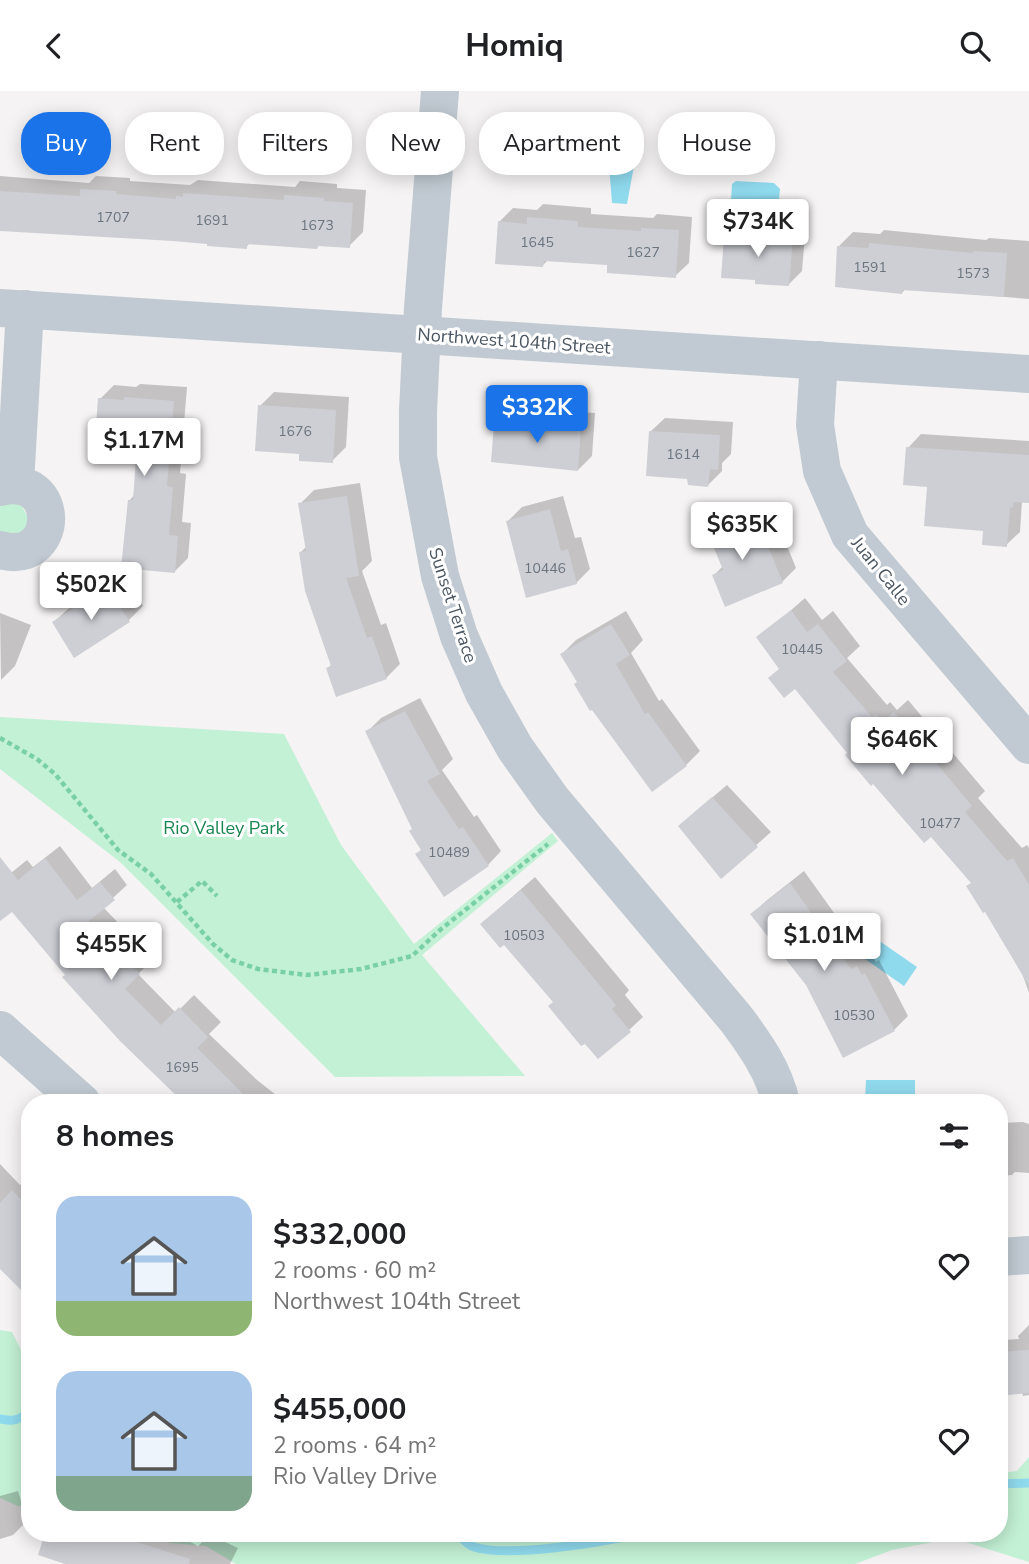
<!DOCTYPE html>
<html lang="en">
<head>
<meta charset="utf-8">
<style>
  body { margin:0; font-family:"Nunito Sans",sans-serif; background:#f2f2f2; color:#202124; height:100vh; display:flex; flex-direction:column; font-size:26px; white-space:nowrap }
  * { box-sizing:border-box; margin:0 }
  p { font-size:23px; color:#757577 }
  .icon { flex:none; width:38px; height:38px; fill:none; stroke:currentColor; stroke-width:2; stroke-linecap:round; stroke-linejoin:round }
  .map { position:relative; flex:1; overflow:hidden }
  .side { position:absolute; left:21px; top:1003px; width:987px; height:448px; display:flex; flex-direction:column; background:#fff; border-radius:28px; box-shadow:0 4px 18px #0003 }
  .side>* { flex:none }
  .top-card { position:absolute; left:21px; top:21px; width:987px; height:63px; display:flex; gap:14px }
  .price { position:absolute; translate:-50% -60px; padding:0 16px; border-radius:7px; background:#fff; color:#222; font-size:23px; line-height:46px; filter:drop-shadow(0 2px 4px #0008) }
  .price::after { content:''; position:absolute; left:50%; top:42px; width:21px; height:16px; margin-left:-10px; background:inherit; clip-path:polygon(0 0,100% 0,50% 100%) }
  .price.active { background:#1a73e8; color:#fff }
  ul { padding:0; list-style:none }
  li { display:flex; align-items:center; gap:21px; height:175px; padding:0 35px }
  li span { display:grid; place-items:center; flex:none; width:196px; height:140px; border-radius:21px; color:#555 }
  li>.icon { margin-inline-start:auto }
  span .icon { width:84px; height:84px; fill:#fffc; stroke-width:1 }
  li b { font-size:30px }
  h2 { display:flex; justify-content:space-between; align-items:center; height:84px; padding:0 35px; font-size:30px }
  .chip { padding:0 24px; border-radius:28px; background:#fff; box-shadow:0 4px 18px #0003; font-size:24px; line-height:63px }
  .chip.active { background:#1a73e8; color:#fff }
  header { display:flex; justify-content:space-between; align-items:center; height:91px; padding:0 35px; background:#fff; font-size:32px; font-weight:700 }
  .map>svg:first-child { display:block }
  .green { fill:#c3f1d5 }
  .water { fill:#90daee }
  .shadow { fill:#0003 }
  .lines { fill:none; stroke-linecap:round; stroke-linejoin:round }
  .stream { stroke:#90daee; stroke-width:9 }
  .building { fill:#cdcfd5 }
  .path { stroke:#7ad0a6; stroke-width:4.5; stroke-dasharray:5 3.5; stroke-linecap:butt }
  .minor { stroke:#c1cad2; stroke-width:38 }
  .labels { text-anchor:middle; dominant-baseline:central; stroke-width:6; stroke-linejoin:round; paint-order:stroke }
  .number-label { font-size:14px; fill:#6b747e }
  .street-label { font-size:18px; fill:#4a5661; stroke:#fff }
  .park-label { font-size:18px; fill:#17864f; stroke:#fff }
</style>
</head>
<body>
<header><svg class="icon" aria-label="back" viewBox="0 0 24 24"><path d="M15 5l-7 7 7 7"/></svg>Homiq<svg class="icon" aria-label="search" viewBox="0 0 24 24"><circle cx="10" cy="10" r="6"/><path d="M15 15l6 6"/></svg></header>
<div class="map">
<svg width="1029" height="1473" viewBox="0 0 1029 1473">
  <rect width="100%" height="100%" fill="#f5f3f3"/>
  <!-- green -->
  <g class="green">
    <path d="M16,405L34,437L0,447V409Z"/>
    <path d="M0,626L284,643L341,754L414,853L552,742L558,750L422,864L525,985L335,986L120,771L0,678Z"/>
    <path d="M0,1239L12,1241L30,1277V1416L18,1415L0,1407Z"/>
    <path d="M1029,1366V1471L953,1447L892,1459L855,1473H236L206,1455L170,1452L144,1442H999V1382L1017,1380Z"/>
  </g>
  <!-- water -->
  <g class="water">
    <path d="M609,74L634,75L627,113L612,112Z"/>
    <path d="M736,90L774,92L780,98L779,108L772,114L734,112L731,109L732,93Z"/>
    <path d="M878,849L917,876L904,895L865,868Z"/>
    <path d="M866,989H915V1011H865Z"/>
  </g>
  <!-- shadow -->
  <g class="shadow">
    <path d="M0,85L89,92L96,85L130,87V90L190,94L198,89L295,96L300,90L337,93V97L366,99L363,141L349,155L320,153L317,157L251,151L246,156L209,151L0,138Z"/>
    <path d="M543,113L591,117V123L653,127L657,123L692,126L689,172L675,185L609,173L548,169L543,174L499,131L513,117L537,119Z"/>
    <path d="M771,130L806,133L802,180L788,194L726,146L740,132L768,134Z"/>
    <path d="M884,139L986,149L989,147L1029,150V208L905,198L902,202L839,155L853,141L880,143Z"/>
    <path d="M140,293L187,296L180,382L186,383L182,431L191,432L188,467L174,481L129,410L135,403L139,352L100,308L114,294L136,296Z"/>
    <path d="M274,301L349,306L346,356L332,370L301,361L260,315Z"/>
    <path d="M535,318L595,322L592,365L578,379L495,333L509,320L532,321Z"/>
    <path d="M665,327L733,331L731,363L722,372V380L708,394L689,386L651,340Z"/>
    <path d="M921,343L1029,350V410L1022,409L1020,441L1006,454L929,394L908,357Z"/>
    <path d="M360,392L372,470L362,480L381,534L386,532L400,573L386,587L328,577L332,573L301,461L307,455L300,413L314,399Z"/>
    <path d="M563,405L575,447L581,446L590,478L576,492L508,430L522,416Z"/>
    <path d="M760,411L771,438L779,435L796,477L782,491L714,484L723,475L709,441L723,427Z"/>
    <path d="M122,483L143,515L129,529L74,564L54,531L68,518Z"/>
    <path d="M805,507L822,529L833,520L860,555L847,567L887,614L890,611L897,619L908,609L985,700L978,707L1022,757L1027,754L1029,757V902L1020,876L972,791L932,744L850,662L759,547Z"/>
    <path d="M626,520L643,549L631,562L659,610L662,608L700,660L686,674L653,699L562,563L576,549Z"/>
    <path d="M0,522L31,534L15,575L1,589Z"/>
    <path d="M420,607L453,668L442,679L474,726L477,724L501,760L488,774L423,758L367,641L381,627Z"/>
    <path d="M727,694L771,741L721,785L694,722Z"/>
    <path d="M60,755L92,797L115,778L127,794L103,816L153,868L138,883L176,922L194,904L221,931L209,943L257,989L285,1011L288,1009L292,1012H187L67,884L12,818H0V791L27,769L33,776Z"/>
    <path d="M804,780L865,865L871,862L876,871L879,869L908,925L894,939L808,893L752,823L766,810Z"/>
    <path d="M535,786L629,899L625,904L643,926L629,939L555,911L496,820Z"/>
    <path d="M1023,1031L1029,1033V1082L1015,1081L1012,1084L999,1085V1032Z"/>
    <path d="M0,1073L20,1094L27,1087L30,1090V1190L0,1175Z"/>
    <path d="M1029,1234V1304L1023,1305L1022,1301L999,1303V1254L1004,1249L1019,1248L1018,1245Z"/>
    <path d="M18,1400L27,1430L13,1444L0,1448V1405Z"/>
    <path d="M47,1442H173L198,1455L210,1444L238,1457L230,1473H70Z"/>
  </g>
  <g class="lines">
    <!-- stream -->
    <g class="stream">
      <path d="M0,1328C13,1331 20,1329 30,1320"/>
      <path d="M999,1393L1029,1392"/>
      <path d="M457,1442C462,1447 467,1454 474,1456C510,1467 603,1451 642,1442"/>
    </g>
  </g>
  <!-- building -->
  <g class="building">
    <path d="M80,98L117,100L116,103L176,108V105L183,106V102L284,109V104L324,107V110L353,112L350,157L318,155L317,158L247,153V158L207,155V153L173,150L0,140V100L80,105Z"/>
    <path d="M527,126L578,130V136L641,140V137L679,139L676,187L607,182V174L544,170L543,176L495,173L498,130L527,133Z"/>
    <path d="M755,143L793,146L789,195L755,193V189L721,187L724,145L755,147Z"/>
    <path d="M869,152L973,162V160L1007,162L1004,206L902,199V203L835,196L837,155L868,157Z"/>
    <path d="M124,306L174,310L167,395L173,396L169,444L178,445L175,482L121,477L128,409H133L137,354L95,350L98,307L124,309Z"/>
    <path d="M258,314L336,319L333,372L299,370V363L255,360Z"/>
    <path d="M520,331L581,335L578,380L491,371L494,333L520,335Z"/>
    <path d="M649,340L720,344L718,379L710,378L708,396L688,394L687,388L646,385Z"/>
    <path d="M906,356L1029,364V412L1013,411V417L1010,416L1007,456L982,454L983,440L924,435L927,396L903,394Z"/>
    <path d="M347,405L359,485L346,487L367,547L372,545L387,588L336,606L326,577L331,575L305,500L299,461L306,460L298,412Z"/>
    <path d="M550,418L561,460L568,458L577,493L526,507L506,430Z"/>
    <path d="M746,424L757,451L765,448L783,492L725,516L712,484L723,479L707,440Z"/>
    <path d="M107,495L130,531L74,567L52,531Z"/>
    <path d="M791,519L807,541L818,533L847,570L833,581L872,626L876,623L882,631L894,621L972,715L965,721L1007,770L1013,767L1029,794V895L985,821L983,822L966,795L971,792L931,746L924,752L873,693L871,695L845,664L847,662L795,598L784,607L768,587L779,578L756,546Z"/>
    <path d="M611,533L630,564L616,573L645,623L648,621L687,675L652,701L592,619L590,620L574,593L577,591L560,563Z"/>
    <path d="M405,620L440,683L427,690L459,738L463,736L489,775L444,806L415,763L421,759L409,740L412,738L365,640Z"/>
    <path d="M712,706L758,756L721,788L678,735Z"/>
    <path d="M0,766L18,789L45,767L77,809L100,791L115,809L89,830L140,883L125,898L161,934L179,916L208,946L197,957L252,1012H184L120,950L62,886L65,884L12,821L0,830Z"/>
    <path d="M790,792L851,878L857,875L862,884L865,882L895,940L843,967L806,894L750,823Z"/>
    <path d="M521,799L616,914L612,918L631,941L598,968L585,953L581,955L548,915L553,911L504,854L500,857L480,833Z"/>
    <path d="M12,1099L30,1118V1208L0,1178V1112Z"/>
    <path d="M1029,1259V1302L999,1305V1261Z"/>
    <path d="M45,1442H109L190,1468L189,1473H65L38,1464Z"/>
  </g>
  <g class="lines">
    <!-- path -->
    <g class="path">
      <path d="M0,647L37,668L55,683L118,759L151,783L213,853L232,869L258,878L307,884L361,878L412,865L440,839L548,753"/>
      <path d="M177,811L202,790L217,805"/>
    </g>
    <!-- minor -->
    <g class="minor">
      <path d="M440,0L423,217L418,320V366L440,485L459,545L484,602L515,657L552,709L737,929C756,955 774,980 781,1012"/>
      <path d="M0,217L1029,283"/>
      <path d="M819,269L815,334L822,380L850,444L1029,654"/>
      <path d="M15,393L25,218"/>
      <path d="M0,396C62,380 61,476 0,459"/>
      <path d="M0,939L82,1012"/>
      <path d="M999,1166L1029,1164"/>
    </g>
  </g>
  <g class="labels">
    <!-- number labels -->
    <g class="number-label">
      <text x="113" y="126">1707</text>
      <text x="212" y="129">1691</text>
      <text x="317" y="134">1673</text>
      <text x="537" y="151">1645</text>
      <text x="643" y="161">1627</text>
      <text x="870" y="176">1591</text>
      <text x="973" y="182">1573</text>
      <text x="295" y="340">1676</text>
      <text x="683" y="363">1614</text>
      <text x="545" y="477">10446</text>
      <text x="802" y="558">10445</text>
      <text x="940" y="732">10477</text>
      <text x="449" y="761">10489</text>
      <text x="524" y="844">10503</text>
      <text x="854" y="924">10530</text>
      <text x="182" y="976">1695</text>
    </g>
    <!-- street labels -->
    <g class="street-label">
      <text transform="translate(514 250) rotate(4)">Northwest 104th Street</text>
      <text transform="translate(881 480) rotate(51)">Juan Calle</text>
      <text transform="translate(453 514) rotate(72)">Sunset Terrace</text>
    </g>
    <!-- park labels -->
    <g class="park-label">
      <text x="224" y="737">Rio Valley Park</text>
    </g>
  </g>
</svg>
<b class="price" style="left:758px;top:168px">$734K</b>
<b class="price active" style="left:537px;top:354px">$332K</b>
<b class="price" style="left:144px;top:387px">$1.17M</b>
<b class="price" style="left:742px;top:471px">$635K</b>
<b class="price" style="left:91px;top:531px">$502K</b>
<b class="price" style="left:902px;top:686px">$646K</b>
<b class="price" style="left:824px;top:882px">$1.01M</b>
<b class="price" style="left:111px;top:891px">$455K</b>
<div class="top-card">
<a class="chip active">Buy</a>
<a class="chip">Rent</a>
<a class="chip">Filters</a>
<a class="chip">New</a>
<a class="chip">Apartment</a>
<a class="chip">House</a>
</div>
<section class="side">
<h2>8 homes<svg class="icon" aria-label="filters" viewBox="0 0 24 24"><path d="M4 7h16M4 17h16"/><circle cx="9" cy="7" r="2"/><circle cx="15" cy="17" r="2"/></svg></h2>
<ul>
<li><span style="background:linear-gradient(#a9c7e8 75%,#8fb573 0)"><svg class="icon" aria-label="home" viewBox="0 0 24 24"><path d="M3 11l9-7 9 7M6 9v11h12V9"/></svg></span><div><b>$332,000</b><p>2 rooms · 60 m²</p><p>Northwest 104th Street</p></div><svg class="icon" aria-label="heart" viewBox="0 0 24 24"><path d="M12 20l-8-8c-3-5 5-10 8-4 3-6 11-1 8 4z"/></svg></li>
<li><span style="background:linear-gradient(#a9c7e8 75%,#7fa58c 0)"><svg class="icon" aria-label="home" viewBox="0 0 24 24"><path d="M3 11l9-7 9 7M6 9v11h12V9"/></svg></span><div><b>$455,000</b><p>2 rooms · 64 m²</p><p>Rio Valley Drive</p></div><svg class="icon" aria-label="heart" viewBox="0 0 24 24"><path d="M12 20l-8-8c-3-5 5-10 8-4 3-6 11-1 8 4z"/></svg></li>
</ul>
</section>
</div>
</body>
</html>
